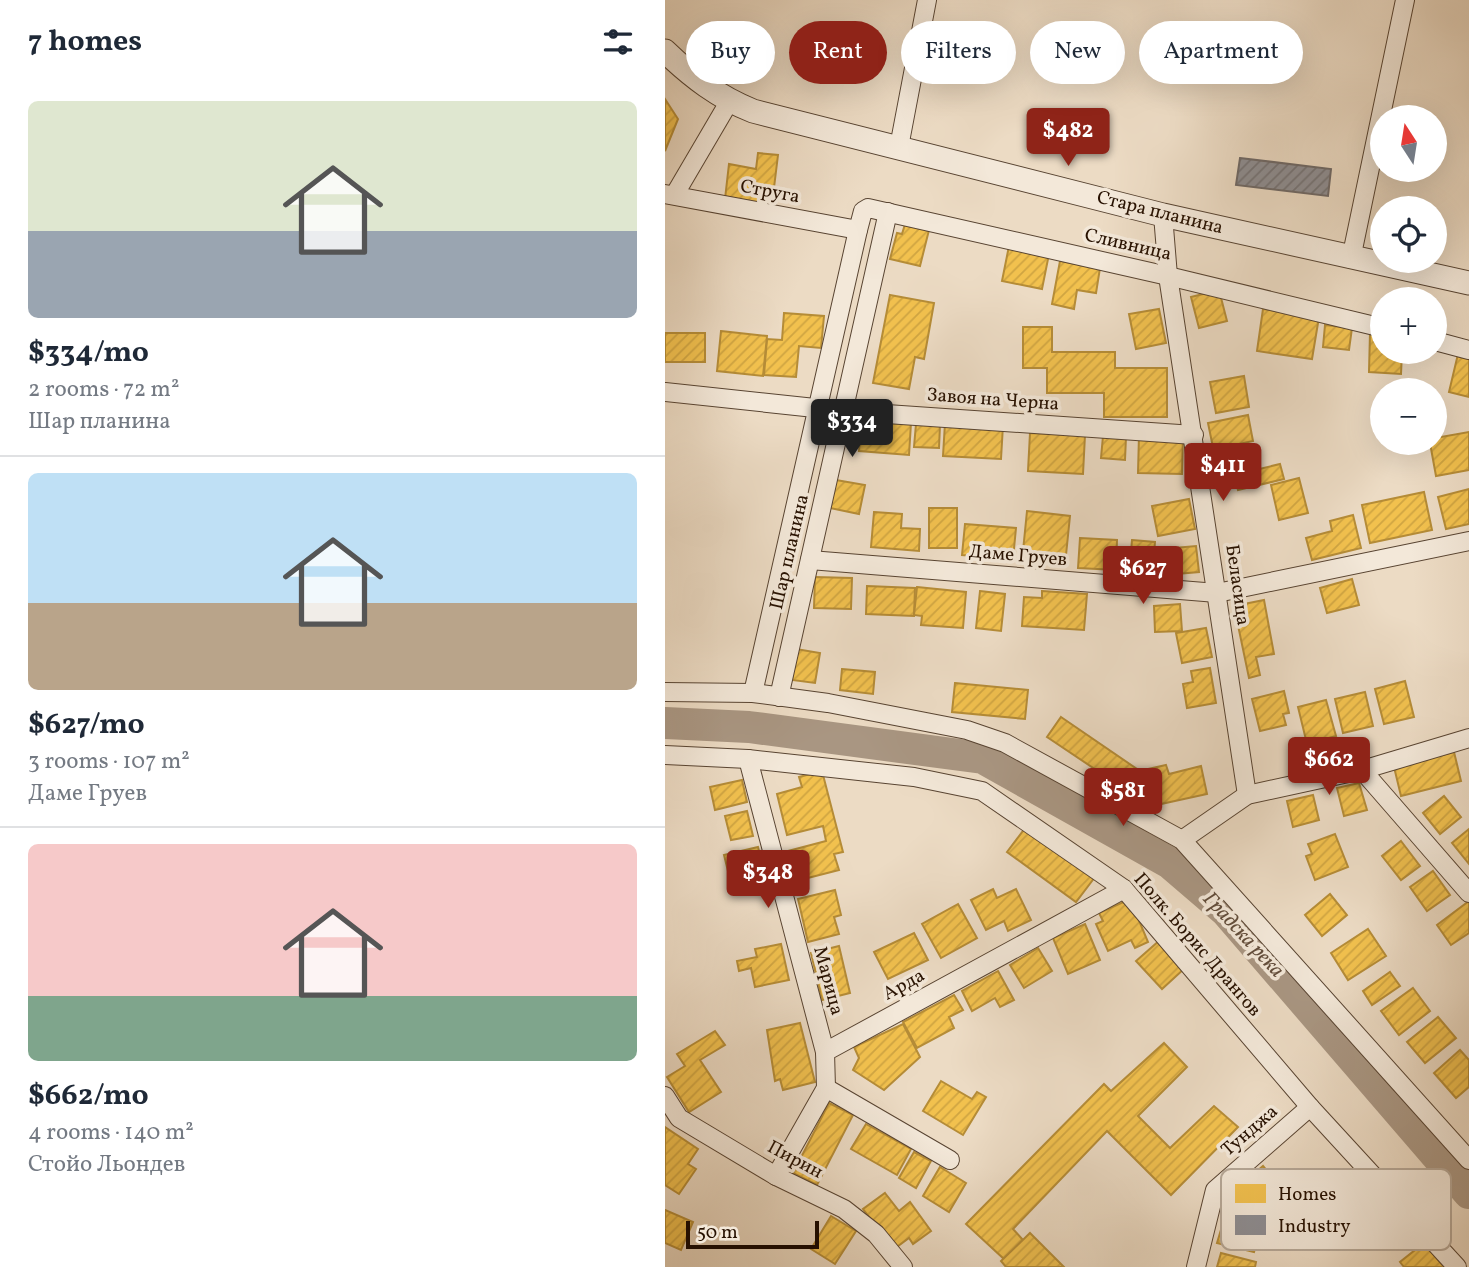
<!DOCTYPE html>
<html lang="en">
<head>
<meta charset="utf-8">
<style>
  body { margin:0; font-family:Vollkorn,serif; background:#f2f2f3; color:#1f2937; height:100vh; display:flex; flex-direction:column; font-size:26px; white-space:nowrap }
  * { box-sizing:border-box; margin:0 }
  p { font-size:23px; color:#747a83 }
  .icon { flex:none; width:38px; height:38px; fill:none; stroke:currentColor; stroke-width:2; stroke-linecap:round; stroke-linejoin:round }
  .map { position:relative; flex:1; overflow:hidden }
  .side { display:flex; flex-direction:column; background:#fff; width:665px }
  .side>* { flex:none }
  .banner { position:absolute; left:21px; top:21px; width:665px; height:63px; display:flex; gap:14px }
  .needle { width:46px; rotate:348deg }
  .tools { position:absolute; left:705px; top:105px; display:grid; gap:14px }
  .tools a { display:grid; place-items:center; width:77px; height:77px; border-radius:50%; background:#fff; box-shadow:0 7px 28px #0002; font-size:35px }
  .scale { position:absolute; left:21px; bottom:18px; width:133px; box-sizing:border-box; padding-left:7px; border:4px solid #271101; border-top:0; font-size:19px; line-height:24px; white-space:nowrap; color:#271101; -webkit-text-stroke:5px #f3e8d9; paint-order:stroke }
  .price { position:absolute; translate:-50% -60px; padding:0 16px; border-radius:7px; background:#8f2418; color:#fff; font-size:23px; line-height:46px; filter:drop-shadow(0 2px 4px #0008) }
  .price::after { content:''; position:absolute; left:50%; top:42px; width:21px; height:16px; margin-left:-10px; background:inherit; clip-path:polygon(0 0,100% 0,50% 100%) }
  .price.current { background:#222; color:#fff }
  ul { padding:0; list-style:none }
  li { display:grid; align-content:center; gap:14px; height:371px; padding:0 28px }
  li+li { border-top:2px solid #e0e1e3 }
  li span { display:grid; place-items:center; height:217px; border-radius:10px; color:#555 }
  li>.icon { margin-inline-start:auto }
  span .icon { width:126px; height:126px; fill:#fffc; stroke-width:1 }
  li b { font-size:30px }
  h2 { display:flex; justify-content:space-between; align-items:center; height:84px; padding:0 28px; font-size:30px }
  .chip { padding:0 24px; border-radius:32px; background:#fff; box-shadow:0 7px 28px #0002; font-size:24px; line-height:63px }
  .chip.current { background:#8f2418; color:#fff }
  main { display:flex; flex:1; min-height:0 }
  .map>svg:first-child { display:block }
  .homes { fill:url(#homes-hatch); stroke:#b58c37; stroke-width:2 }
  .industry { fill:url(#industry-hatch); stroke:#6e6866; stroke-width:2 }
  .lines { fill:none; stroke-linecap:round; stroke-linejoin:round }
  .river { stroke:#a99682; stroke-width:32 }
  .minor-casing { stroke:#584432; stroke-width:20 }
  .tertiary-casing { stroke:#584432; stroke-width:25 }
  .minor { stroke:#f3e8d9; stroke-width:18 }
  .tertiary { stroke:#f3e8d9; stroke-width:23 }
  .labels { text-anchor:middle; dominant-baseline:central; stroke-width:7; stroke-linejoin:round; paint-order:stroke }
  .street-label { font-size:19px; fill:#271101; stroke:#f3e8d9 }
  .water-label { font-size:21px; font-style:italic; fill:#624d3b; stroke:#f3e8d9 }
  .key { fill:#f3e8d9; stroke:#b6a898; stroke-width:2 }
  .key-label { font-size:19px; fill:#271101 }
</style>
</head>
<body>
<main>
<section class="side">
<h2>7 homes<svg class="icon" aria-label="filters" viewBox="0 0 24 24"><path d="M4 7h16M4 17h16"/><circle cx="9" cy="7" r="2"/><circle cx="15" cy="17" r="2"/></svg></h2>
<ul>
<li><span style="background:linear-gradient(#dfe7d0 60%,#9aa5b1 0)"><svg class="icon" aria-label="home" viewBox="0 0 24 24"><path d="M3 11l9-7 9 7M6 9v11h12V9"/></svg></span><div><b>$334/mo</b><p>2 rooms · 72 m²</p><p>Шар планина</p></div></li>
<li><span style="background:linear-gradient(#bfe0f5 60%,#b9a48a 0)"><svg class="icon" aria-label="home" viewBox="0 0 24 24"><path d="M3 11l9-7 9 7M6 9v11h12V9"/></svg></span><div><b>$627/mo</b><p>3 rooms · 107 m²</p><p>Даме Груев</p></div></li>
<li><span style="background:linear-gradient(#f6c9c9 70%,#7fa58c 0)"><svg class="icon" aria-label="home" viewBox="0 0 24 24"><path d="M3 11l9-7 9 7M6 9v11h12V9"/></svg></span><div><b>$662/mo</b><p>4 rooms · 140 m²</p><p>Стойо Льондев</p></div></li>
</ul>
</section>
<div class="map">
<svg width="804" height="1267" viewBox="0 0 804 1267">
  <defs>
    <pattern id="homes-hatch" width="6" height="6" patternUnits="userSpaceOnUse" patternTransform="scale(1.75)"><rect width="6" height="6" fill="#f2c14e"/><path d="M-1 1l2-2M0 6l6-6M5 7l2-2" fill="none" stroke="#d0a542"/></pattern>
    <pattern id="industry-hatch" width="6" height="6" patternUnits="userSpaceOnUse" patternTransform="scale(1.75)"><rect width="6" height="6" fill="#8d8d92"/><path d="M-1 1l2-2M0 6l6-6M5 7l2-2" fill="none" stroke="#737275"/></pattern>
  </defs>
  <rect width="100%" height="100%" fill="#ecdbc4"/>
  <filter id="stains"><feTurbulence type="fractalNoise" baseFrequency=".00286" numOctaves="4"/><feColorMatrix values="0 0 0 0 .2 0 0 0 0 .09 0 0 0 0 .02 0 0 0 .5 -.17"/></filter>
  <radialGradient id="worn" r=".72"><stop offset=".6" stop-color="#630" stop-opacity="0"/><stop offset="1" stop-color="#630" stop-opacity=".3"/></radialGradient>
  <!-- homes -->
  <g class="homes">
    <path d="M0,99L13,119L0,151Z"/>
    <path d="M93,153L113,155L107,204L60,199L64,164L91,169Z"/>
    <path d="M241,221L265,226L255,266L225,259L232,233L237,234Z"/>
    <path d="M344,246L384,254L377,289L337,281Z"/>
    <path d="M395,261L435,268L431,293L412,290L409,309L387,304Z"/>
    <path d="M554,290L562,321L534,328L526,297Z"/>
    <path d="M225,295L269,303L259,359L250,357L244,389L208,383Z"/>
    <path d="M494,309L501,343L471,349L464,314Z"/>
    <path d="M598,309L654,317L647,359L592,351Z"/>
    <path d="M119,313L159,316L156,348L134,346L131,377L99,375L102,339L117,340Z"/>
    <path d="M660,325L687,328L684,350L658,347Z"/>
    <path d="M358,327H387V352H450V368H502V417H439V393H382V368H358Z"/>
    <path d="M56,331L102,336L98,376L52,371Z"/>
    <rect x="0" y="333" width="40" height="29"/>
    <path d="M705,333L718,334V352H737L736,374L704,372Z"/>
    <path d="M793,354L804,357V397L784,392Z"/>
    <path d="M579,376L584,407L551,413L545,382Z"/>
    <path d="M583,415L588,441L574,444L578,462L552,467L543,423Z"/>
    <path d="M216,421L246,423L244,455L194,451L196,424L216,425Z"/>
    <path d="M280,423L338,425L336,459L278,456Z"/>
    <path d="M251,424L275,425L274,448L249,447Z"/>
    <path d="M804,432V470L771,476L765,443H770V438Z"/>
    <path d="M365,433L420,435L418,474L363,471Z"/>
    <path d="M474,435L518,436L517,474L473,473Z"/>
    <path d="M438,436L461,437L460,460L436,458Z"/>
    <path d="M615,464L619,479L573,490L569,475Z"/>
    <path d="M634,478L643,513L614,520L606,485Z"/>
    <path d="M171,480L200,485L194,514L165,508Z"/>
    <path d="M804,489V524L781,529L773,497Z"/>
    <path d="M759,492L767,530L705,543L697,505Z"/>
    <path d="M524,499L530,529L493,536L487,506Z"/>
    <rect x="264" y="508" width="28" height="40"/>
    <path d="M362,511L405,516L401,555L358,551Z"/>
    <path d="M209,512L237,514L236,528L255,529L254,551L206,547Z"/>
    <path d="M688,515L696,548L647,560L641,538L667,531L665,521Z"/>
    <path d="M300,524L351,528L348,559L297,555Z"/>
    <path d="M415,538L452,540L451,570L413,568Z"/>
    <path d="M467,540L490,542L487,577L464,575Z"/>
    <path d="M531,546L534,572L500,575L498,549Z"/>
    <path d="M150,577L187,578L186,609L149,608Z"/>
    <path d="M687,579L694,605L662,613L655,588Z"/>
    <path d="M202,586L250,588L249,616L201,614Z"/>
    <path d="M252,587L301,592L298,628L256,625L257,616L249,615Z"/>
    <path d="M315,591L340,594L336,631L311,628Z"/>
    <path d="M377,591L422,594L419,630L357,626L359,597L377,598Z"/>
    <path d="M599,600L609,654L591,657L595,675L584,678L569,606Z"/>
    <path d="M515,604L517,631L490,632L489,606Z"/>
    <path d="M541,628L547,657L517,663L511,633Z"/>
    <path d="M131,649L155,653L150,683L127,680Z"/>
    <path d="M545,668L551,703L522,708L518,684L528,682L526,671Z"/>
    <path d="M177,669L210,672L208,694L175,690Z"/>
    <path d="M740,681L749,717L719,724L710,689Z"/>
    <path d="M290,683L363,690L360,719L287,712Z"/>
    <path d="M619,691L624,713L618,714L621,725L595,731L587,699Z"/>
    <path d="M700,692L708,726L678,733L670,699Z"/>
    <path d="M661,700L671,736L642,744L633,707Z"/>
    <path d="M396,717L472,769L458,788L382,737Z"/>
    <path d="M789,752L796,781L736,796L729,767Z"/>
    <path d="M501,765L504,774L536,766L542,794L496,804L492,789L487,790L483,769Z"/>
    <path d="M157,771L178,852L169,854L174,870L131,881L123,851L161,841L158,826L122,835L112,794L137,787L134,777Z"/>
    <path d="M77,780L82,802L50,810L45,787Z"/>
    <path d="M694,783L702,810L679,816L672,788Z"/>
    <path d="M648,795L654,820L628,827L622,801Z"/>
    <path d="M779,796L796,817L775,834L758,813Z"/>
    <path d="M82,811L88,836L66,840L60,816Z"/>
    <path d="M361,827L430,877L411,902L342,852Z"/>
    <path d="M804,829V864L787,843Z"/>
    <path d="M670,834L683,867L650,880L641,856L647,854L643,844Z"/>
    <path d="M736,841L755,866L736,880L717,856Z"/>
    <path d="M93,847L100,875L66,883L59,855Z"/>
    <path d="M768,871L785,895L762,911L745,887Z"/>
    <path d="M328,889L332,898L351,889L366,920L343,931L339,921L321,930L306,900Z"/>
    <path d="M170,890L176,915L169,917L174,934L143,942L133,899Z"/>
    <path d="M665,894L682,915L657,936L640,915Z"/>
    <path d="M465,899L483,942L470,948L466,940L443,951L431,924L438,921L434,913Z"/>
    <path d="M804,901V933L786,945L772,925Z"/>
    <path d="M293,904L312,938L276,958L257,924Z"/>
    <path d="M420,924L435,960L403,974L388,938Z"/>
    <path d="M703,929L721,956L683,980L666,953Z"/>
    <path d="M249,933L263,960L223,979L209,952Z"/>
    <path d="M495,940L520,968L497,989L471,961Z"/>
    <path d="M116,944L124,980L90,987L86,968L74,971L72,961L92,957L90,949Z"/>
    <path d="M174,946L185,993L157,1000L146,953Z"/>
    <path d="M373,948L387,971L359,988L345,965Z"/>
    <path d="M333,971L349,1000L335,1007L330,998L307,1011L297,991Z"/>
    <path d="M725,972L735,986L707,1005L698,991Z"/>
    <path d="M748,988L765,1011L734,1035L716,1011Z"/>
    <path d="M289,995L298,1010L284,1017L289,1028L252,1048L238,1022Z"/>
    <path d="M773,1017L791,1038L760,1063L742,1042Z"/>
    <path d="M135,1023L150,1082L118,1090L115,1079L110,1081L102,1030Z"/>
    <path d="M238,1024L255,1057L219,1090L188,1070L194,1058L189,1047Z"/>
    <path d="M50,1031L60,1045L35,1060L56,1092L24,1112L2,1077L20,1066L12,1054Z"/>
    <path d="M499,1043L522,1067L473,1116L505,1148L549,1106L573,1127L506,1195L442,1131L348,1229L358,1240L339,1259L301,1224L439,1084L446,1091Z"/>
    <path d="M795,1050L804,1060V1087L791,1098L769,1073Z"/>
    <path d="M276,1081L307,1099L312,1092L321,1097L298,1135L258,1111Z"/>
    <path d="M164,1103L188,1115L152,1185L128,1173Z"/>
    <path d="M201,1124L246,1149L232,1175L186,1149Z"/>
    <path d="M0,1127L33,1149L23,1164L31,1169L14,1194L0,1185Z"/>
    <path d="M249,1152L266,1161L251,1188L234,1178Z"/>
    <path d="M598,1166L619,1191L600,1214L589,1252L552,1243L567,1193Z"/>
    <path d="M275,1167L301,1183L284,1212L258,1196Z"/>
    <path d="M220,1193L234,1211L245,1202L266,1231L248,1244L244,1238L229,1249L198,1209Z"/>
    <path d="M0,1210L28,1222L16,1250L0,1243Z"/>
    <path d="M166,1216L191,1231L170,1264L146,1249Z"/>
    <path d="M365,1233L399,1267H341L336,1261Z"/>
    <path d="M759,1243L779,1267H739L735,1262Z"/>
    <path d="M556,1253L591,1262L590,1267H552Z"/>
  </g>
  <!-- industry -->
  <path class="industry" d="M575,158L666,169L663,196L571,185Z"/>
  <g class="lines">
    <!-- river -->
    <path class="river" d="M0,723L84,727L318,758L505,863L561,911L804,1193"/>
    <!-- minor casing -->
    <g class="minor-casing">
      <g id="minor">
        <path d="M234,147L262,0"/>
        <path d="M0,194L193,230"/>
        <path d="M10,194L64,102"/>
        <path d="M498,215L503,276L582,795"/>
        <path d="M686,259L740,0"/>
        <path d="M770,341L804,350"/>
        <path d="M0,392L178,411L529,435"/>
        <path d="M145,560L552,593L804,541"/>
        <path d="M0,692L88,693L163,703L302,730L340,743L517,840L804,1160"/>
        <path d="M88,693L193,230L198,211L203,208L503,276L718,328"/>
        <path d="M114,697L223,212"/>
        <path d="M0,755L83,759L249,777L317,791L459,889L645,1107L792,1267"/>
        <path d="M83,759L160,1052"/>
        <path d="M697,770L804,893"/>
        <path d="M517,840L582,795L697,770L804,738"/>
        <path d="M161,1088L285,1160"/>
        <path d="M0,1096L14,1118L111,1176L179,1209L211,1234L238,1267"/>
        <path d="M111,1176L161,1088L160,1052L459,889"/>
        <path d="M531,1267L550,1190L645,1107"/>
      </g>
    </g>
    <!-- tertiary casing -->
    <g class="tertiary-casing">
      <path id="tertiary" d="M0,51C27,77 53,97 88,111L498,215L804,283"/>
    </g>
    <!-- minor -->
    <use href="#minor" class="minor"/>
    <!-- tertiary -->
    <use href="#tertiary" class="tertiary"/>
  </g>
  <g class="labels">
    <!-- street labels -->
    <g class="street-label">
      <text transform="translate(105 192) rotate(11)">Струга</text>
      <text transform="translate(495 213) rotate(14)">Стара планина</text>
      <text transform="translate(463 245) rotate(13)">Сливница</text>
      <text transform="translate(328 400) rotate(4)">Завоя на Черна</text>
      <text transform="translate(125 552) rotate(-77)">Шар планина</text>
      <text transform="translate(353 556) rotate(5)">Даме Груев</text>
      <text transform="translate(572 585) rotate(82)">Беласица</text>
      <text transform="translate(532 945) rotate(49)">Полк. Борис Дрангов</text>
      <text transform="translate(163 981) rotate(75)">Марица</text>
      <text transform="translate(239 985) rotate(-29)">Арда</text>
      <text transform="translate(585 1131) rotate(-41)">Тунджа</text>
      <text transform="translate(130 1160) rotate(28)">Пирин</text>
    </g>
    <!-- water labels -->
    <g class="water-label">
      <text transform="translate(578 935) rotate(47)">Градска река</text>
    </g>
  </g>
  <!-- legend -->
  <rect x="556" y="1169" width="230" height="81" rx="10" class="key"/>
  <rect x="570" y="1184" width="31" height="19" fill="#f2c14e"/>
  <rect x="570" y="1215" width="31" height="20" fill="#8d8d92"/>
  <g class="key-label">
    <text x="613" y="1200">Homes</text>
    <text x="613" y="1232">Industry</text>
  </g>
  <rect width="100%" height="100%" filter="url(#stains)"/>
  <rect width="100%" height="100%" fill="url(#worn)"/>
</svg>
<div class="tools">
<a><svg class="needle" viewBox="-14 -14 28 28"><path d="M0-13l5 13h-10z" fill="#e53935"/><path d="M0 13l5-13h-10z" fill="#747a83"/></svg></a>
<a><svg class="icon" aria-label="locate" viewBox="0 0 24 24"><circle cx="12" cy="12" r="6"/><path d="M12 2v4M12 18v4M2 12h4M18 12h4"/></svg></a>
<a>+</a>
<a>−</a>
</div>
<div class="scale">50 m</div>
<b class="price" style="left:403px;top:168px">$482</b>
<b class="price current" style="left:187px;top:459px">$334</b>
<b class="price" style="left:558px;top:503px">$411</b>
<b class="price" style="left:478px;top:606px">$627</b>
<b class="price" style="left:664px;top:797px">$662</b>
<b class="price" style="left:458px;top:828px">$581</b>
<b class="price" style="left:103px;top:910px">$348</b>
<div class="banner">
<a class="chip">Buy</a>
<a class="chip current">Rent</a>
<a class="chip">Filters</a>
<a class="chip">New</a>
<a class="chip">Apartment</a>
</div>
</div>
</main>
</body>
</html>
